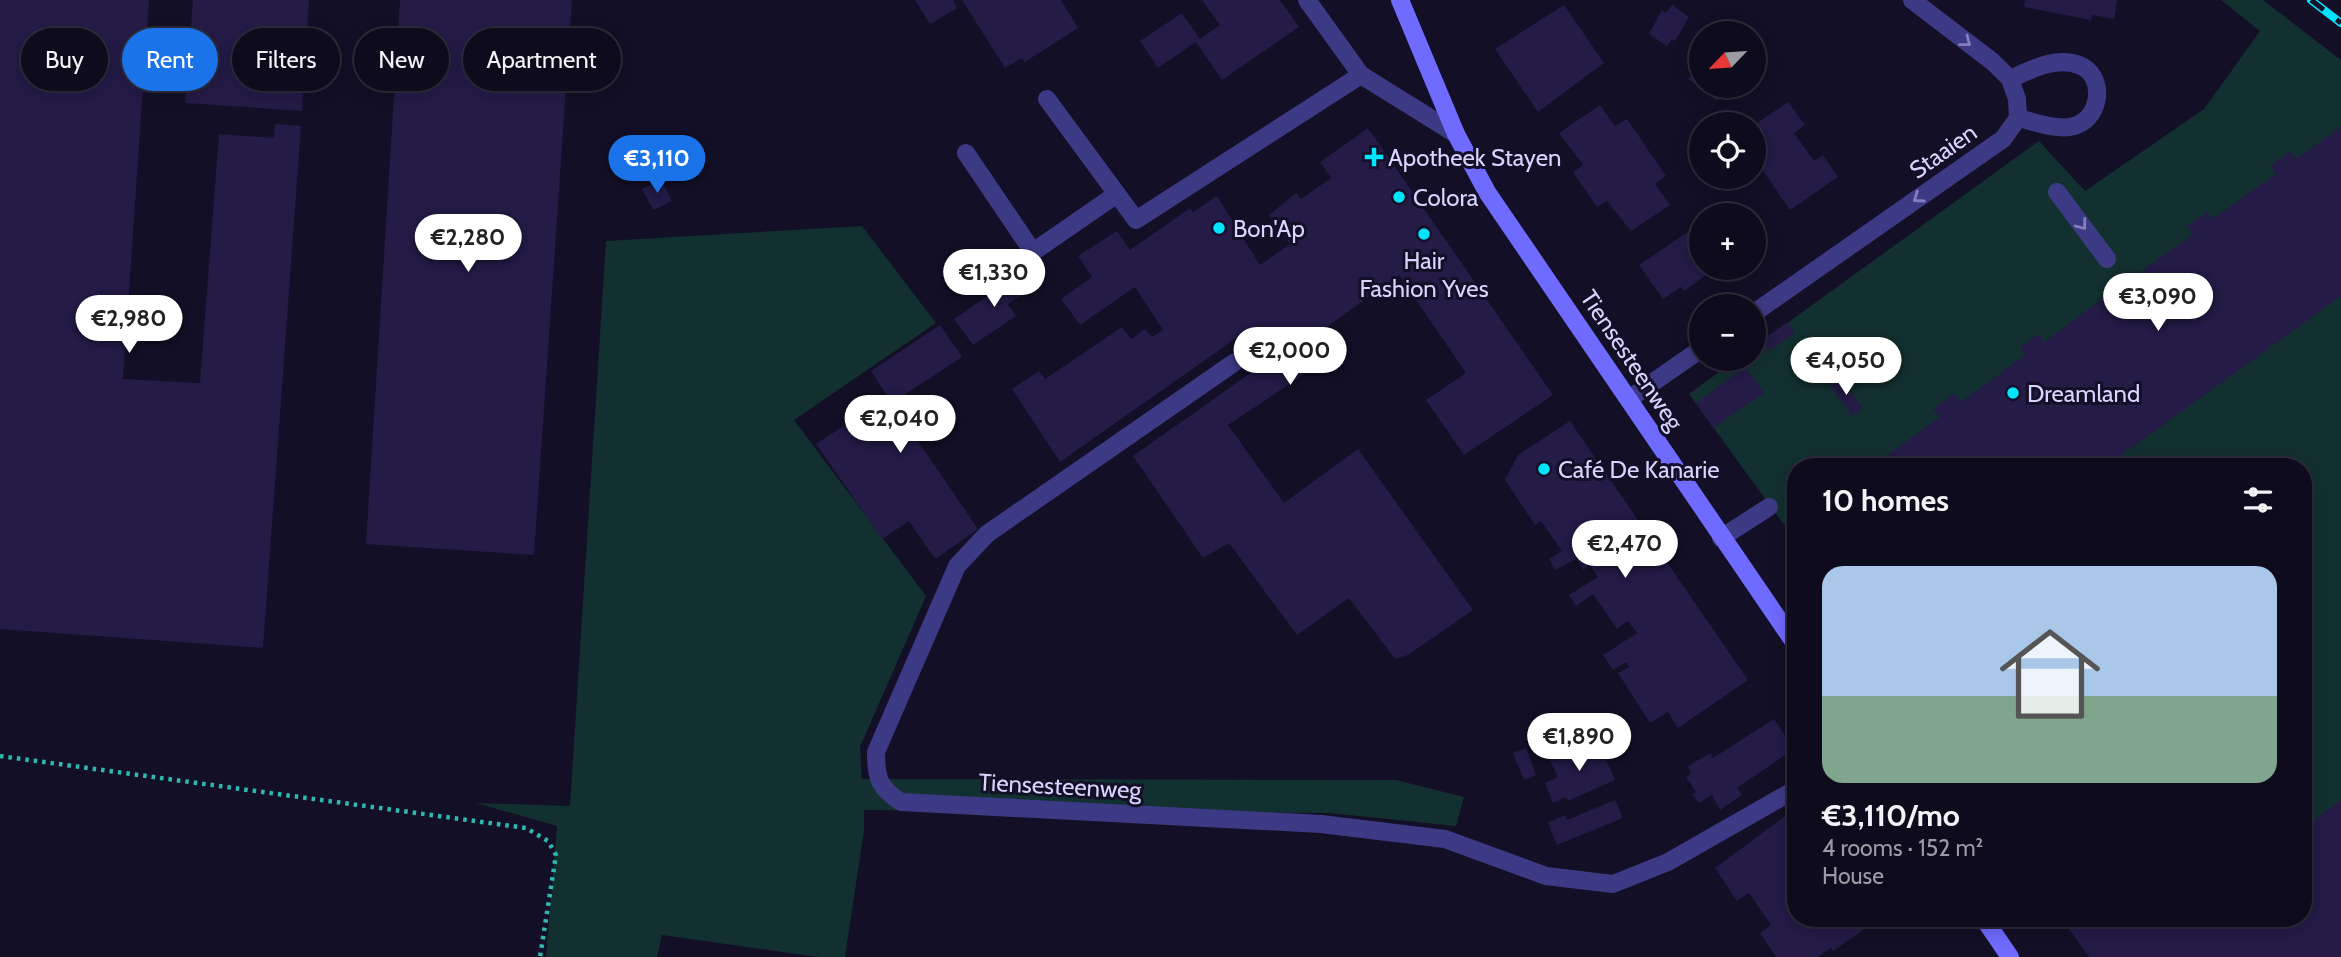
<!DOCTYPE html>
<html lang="en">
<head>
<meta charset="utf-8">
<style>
  body { margin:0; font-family:Cabin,sans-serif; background:#1c1929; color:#f1f3f6; height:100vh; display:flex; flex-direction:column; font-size:26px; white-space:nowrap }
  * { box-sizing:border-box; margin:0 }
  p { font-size:23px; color:#9b9ba3 }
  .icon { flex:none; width:38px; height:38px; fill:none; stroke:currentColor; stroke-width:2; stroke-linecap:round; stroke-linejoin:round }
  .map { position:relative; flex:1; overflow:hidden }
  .sheet { position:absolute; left:1787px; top:458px; width:525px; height:469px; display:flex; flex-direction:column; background:#0e0b1c; border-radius:28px; box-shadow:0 4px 18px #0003,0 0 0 2px #2e2b3b }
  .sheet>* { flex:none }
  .guide { position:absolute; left:21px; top:28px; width:665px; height:63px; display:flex; gap:14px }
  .needle { width:46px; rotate:245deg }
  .controls { position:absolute; left:1689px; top:21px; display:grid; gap:14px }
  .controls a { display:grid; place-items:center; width:77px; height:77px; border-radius:50%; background:#0e0b1c; box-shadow:0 4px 18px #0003,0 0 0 2px #2e2b3b; font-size:35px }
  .price { position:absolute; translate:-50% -60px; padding:0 16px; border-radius:24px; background:#fff; color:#222; font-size:23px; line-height:46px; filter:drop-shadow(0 2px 4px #0008) }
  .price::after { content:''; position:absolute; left:50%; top:42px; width:21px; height:16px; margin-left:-10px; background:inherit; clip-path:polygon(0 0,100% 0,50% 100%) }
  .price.selected { background:#1a73e8; color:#fff }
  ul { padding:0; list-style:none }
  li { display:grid; align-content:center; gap:14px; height:371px; padding:0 35px }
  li+li { border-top:2px solid #2e2b3b }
  li span { display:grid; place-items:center; height:217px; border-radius:21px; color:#555 }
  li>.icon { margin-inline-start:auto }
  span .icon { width:126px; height:126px; fill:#fffc; stroke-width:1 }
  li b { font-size:30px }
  h2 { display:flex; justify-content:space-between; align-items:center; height:84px; padding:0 35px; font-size:30px }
  .chip { padding:0 24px; border-radius:32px; background:#0e0b1c; box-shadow:0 4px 18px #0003,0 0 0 2px #2e2b3b; font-size:24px; line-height:63px }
  .chip.selected { background:#1a73e8; color:#fff }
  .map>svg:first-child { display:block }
  .green { fill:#12302f }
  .building { fill:#241b47 }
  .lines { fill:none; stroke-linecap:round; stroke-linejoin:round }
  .path { stroke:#2fb8b0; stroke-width:4.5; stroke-dasharray:3.5 5; stroke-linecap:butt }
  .lane { stroke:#3d3a85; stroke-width:18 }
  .street { stroke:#3d3a85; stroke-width:18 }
  .secondary { stroke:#6f6bff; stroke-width:18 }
  .rail-casing { stroke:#00e5ff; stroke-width:8 }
  .rail { stroke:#130f26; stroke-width:5; stroke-dasharray:16; stroke-linecap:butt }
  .oneway { stroke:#837fbc }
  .poi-dot { fill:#00e5ff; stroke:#130f26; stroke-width:2.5 }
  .labels { text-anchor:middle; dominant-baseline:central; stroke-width:6; stroke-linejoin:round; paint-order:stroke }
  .street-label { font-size:24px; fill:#d9d4ff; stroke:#130f26 }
  .poi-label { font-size:24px; fill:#d9d4ff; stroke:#130f26; text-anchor:start }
</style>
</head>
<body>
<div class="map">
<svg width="2341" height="957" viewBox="0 0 2341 957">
  <rect width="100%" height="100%" fill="#130f26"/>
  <!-- green -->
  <g class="green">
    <path d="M2221,0H2263L2341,60V957H2089L2062,919H2303V467H1796L1795,540L1689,394L1737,359H1754V347L2039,141L2085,191L2204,109L2260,31Z"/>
    <path d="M862,226L936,323L794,420L926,596L860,747L862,779L1396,780L1464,797L1456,826L1329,813L864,810V831L845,957H818L662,935L657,957H546L557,826L476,803L570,806L606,241Z"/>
  </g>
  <!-- building -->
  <g class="building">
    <path d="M0,0H149L123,379L200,383L219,134L274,138L275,124L301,126L263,648L0,629Z"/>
    <path d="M193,0H309L302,111L185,103Z"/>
    <path d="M400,0H572L534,555L366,544Z"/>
    <path d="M915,0H953L957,8L930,24Z"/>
    <path d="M962,0H1061L1078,28L1025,62L1022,58L1005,68Z"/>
    <path d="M1202,0H1280L1299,27L1222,80L1196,42L1158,68L1140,41L1182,13L1200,39L1220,25Z"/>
    <path d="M2025,0H2117L2114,19L2092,15L2091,20L2024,7Z"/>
    <path d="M1564,5L1604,63L1538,112L1495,49Z"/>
    <path d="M1672,5L1689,17L1675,41L1672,39L1667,46L1649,34L1662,10L1666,13Z"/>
    <path d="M1701,61V86H1728L1717,101L1688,79Z"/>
    <path d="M1788,102L1805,125L1794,133L1814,161L1823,155L1838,177L1790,210L1754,158V125Z"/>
    <path d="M1600,105L1615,126L1627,119L1666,176L1655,184L1670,205L1631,231L1607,201L1597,207L1573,172L1583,165L1559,133Z"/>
    <path d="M2341,127V296L2105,467H1896L1887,455L1940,417L1933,409L1954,393L1961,402L2025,355L2020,348L2038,334L2044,342L2109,294L2103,286L2122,272L2128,281L2193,234L2187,226L2207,212L2212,219L2276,174L2270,166L2290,151L2296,159Z"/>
    <path d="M1368,128L1553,395L1464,455L1426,400L1466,373L1399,275L1299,347L1312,369L1228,425L1284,503L1358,449L1473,610L1408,655L1395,659L1349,598L1297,635L1229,543L1203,558L1133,456L1266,362L1245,332L1060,462L1012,389L1039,371L1045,379L1122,327L1131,339L1145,329L1152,337L1163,330L1135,287L1080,325L1061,299L1092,277L1078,256L1117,231L1130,250L1190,208L1193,212L1217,196L1260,265L1290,244L1269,215L1296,193L1301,199L1331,178L1320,162Z"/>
    <path d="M661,179L672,201L653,210L642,189Z"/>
    <path d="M1701,223V268H1726L1717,274L1714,269L1684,291L1681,287L1663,299L1639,265Z"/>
    <path d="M1025,270L1037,285L1008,304L1016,316L973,345L954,319Z"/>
    <path d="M1788,322L1795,333L1769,351L1762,340Z"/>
    <path d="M940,325L962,357L892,403L978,529L935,559L909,521L882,539L816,444L888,397L871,371Z"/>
    <path d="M1745,367L1764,393L1713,428L1696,403Z"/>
    <path d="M1841,378L1863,408L1852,416L1830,386Z"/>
    <path d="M1570,421L1748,680L1678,728L1668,712L1650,723L1618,673L1629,667L1626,662L1613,670L1603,655L1637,633L1628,621L1617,629L1593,594L1576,606L1569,595L1598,577L1590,565L1583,570L1576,559L1555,570L1549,559L1562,551L1541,521L1535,525L1505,480L1518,455Z"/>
    <path d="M1774,719L1794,749L1737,788L1742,795L1720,810L1712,795L1699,803L1692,794L1696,792L1686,777L1691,773L1688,766L1710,753L1713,758Z"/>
    <path d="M1598,740L1615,780L1568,801L1566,797L1553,803L1545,783L1558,777L1550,760Z"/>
    <path d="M1526,748L1536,775L1524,780L1513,753Z"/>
    <path d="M1615,800L1623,818L1557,845L1548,823L1565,815L1567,820Z"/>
    <path d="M2341,800V957H2089L2062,919H2182L2189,929L2202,919H2303V828Z"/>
    <path d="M1788,814L1796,824V919H1860L1866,928L1833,951L1831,948L1818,957H1776L1760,933L1771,925L1749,893L1737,901L1715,868Z"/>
  </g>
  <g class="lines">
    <!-- path -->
    <path class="path" d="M0,756L526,828L548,841L556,855L540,957"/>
    <!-- lane -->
    <g class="lane">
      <path d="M1307,0L1361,75L1456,134"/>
      <path d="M2010,79C2030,70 2056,56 2079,65C2105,75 2102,115 2077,125C2061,132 2035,122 2018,118"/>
      <path d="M1047,99L1136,220L1361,75"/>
      <path d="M966,153L1033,252L1117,194"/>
      <path d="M2057,192L2107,259"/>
      <path d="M1721,538L1769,507"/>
    </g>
    <!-- street -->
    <g class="street">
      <path d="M1754,313L2003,139L2018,118L2017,99L2010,79L1993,62L1912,0"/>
      <path d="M1235,362L987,534L957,566L876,752C876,778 879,788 901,802L1321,824L1445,839L1546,876L1613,884L1668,862L1796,789"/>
      <path d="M1629,399L1701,349"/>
    </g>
    <!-- secondary -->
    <g class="secondary">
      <path d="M1400,0L1456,134L1487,192L1796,645"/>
      <path d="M1984,919L2010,957"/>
    </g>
    <!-- rail casing -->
    <g class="rail-casing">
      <path id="rail" d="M2311,0L2341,23"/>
    </g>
    <!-- rail -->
    <use href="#rail" class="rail"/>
  </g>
  <!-- one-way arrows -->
  <defs><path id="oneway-chevron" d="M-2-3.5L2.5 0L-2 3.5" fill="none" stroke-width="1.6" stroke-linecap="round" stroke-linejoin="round" transform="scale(1.75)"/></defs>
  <g class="oneway">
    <use href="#oneway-chevron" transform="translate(1966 42) rotate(38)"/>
    <use href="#oneway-chevron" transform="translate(1918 198) rotate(145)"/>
    <use href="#oneway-chevron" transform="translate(2082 225) rotate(53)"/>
  </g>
  <!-- markers -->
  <g class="poi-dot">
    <path d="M1370.5 146.5h7v7h7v7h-7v7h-7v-7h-7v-7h7z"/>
    <circle cx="1399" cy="197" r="7"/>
    <circle cx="1219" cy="228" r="7"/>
    <circle cx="1424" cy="234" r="7"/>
    <circle cx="2013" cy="393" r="7"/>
    <circle cx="1544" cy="469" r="7"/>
  </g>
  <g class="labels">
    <!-- street labels -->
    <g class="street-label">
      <text transform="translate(1943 151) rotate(-35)">Staaien</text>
      <text transform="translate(1632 360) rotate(56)">Tiensesteenweg</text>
      <text transform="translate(1060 786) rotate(3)">Tiensesteenweg</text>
    </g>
    <!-- poi labels -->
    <g class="poi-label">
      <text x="1388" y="157">Apotheek Stayen</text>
      <text x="1413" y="197">Colora</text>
      <text x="1233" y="228">Bon'Ap</text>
      <text x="1424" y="260" text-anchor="middle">Hair<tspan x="1424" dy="28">Fashion Yves</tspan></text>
      <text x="2027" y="393">Dreamland</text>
      <text x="1558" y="469">Café De Kanarie</text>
    </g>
  </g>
</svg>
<div class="controls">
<a><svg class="needle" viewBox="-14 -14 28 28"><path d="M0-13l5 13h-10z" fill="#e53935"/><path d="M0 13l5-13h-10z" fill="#9b9ba3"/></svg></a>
<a><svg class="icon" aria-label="locate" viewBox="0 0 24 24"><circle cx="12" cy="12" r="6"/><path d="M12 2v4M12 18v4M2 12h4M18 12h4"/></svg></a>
<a>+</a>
<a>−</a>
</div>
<b class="price selected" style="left:657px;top:195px">€3,110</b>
<b class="price" style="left:468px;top:274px">€2,280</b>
<b class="price" style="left:994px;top:309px">€1,330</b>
<b class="price" style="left:2158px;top:333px">€3,090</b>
<b class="price" style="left:129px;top:355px">€2,980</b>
<b class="price" style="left:1290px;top:387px">€2,000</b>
<b class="price" style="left:1846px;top:397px">€4,050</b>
<b class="price" style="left:900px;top:455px">€2,040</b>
<b class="price" style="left:1625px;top:580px">€2,470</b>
<b class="price" style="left:1579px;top:773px">€1,890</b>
<div class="guide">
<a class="chip">Buy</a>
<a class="chip selected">Rent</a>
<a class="chip">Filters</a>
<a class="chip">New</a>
<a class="chip">Apartment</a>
</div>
<section class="sheet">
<h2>10 homes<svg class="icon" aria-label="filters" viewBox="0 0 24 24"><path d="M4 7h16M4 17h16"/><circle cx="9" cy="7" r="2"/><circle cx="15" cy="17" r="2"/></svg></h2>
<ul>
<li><span style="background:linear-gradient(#a9c7e8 60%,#7fa58c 0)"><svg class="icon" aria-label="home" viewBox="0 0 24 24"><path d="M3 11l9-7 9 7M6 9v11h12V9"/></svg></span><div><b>€3,110/mo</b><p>4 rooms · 152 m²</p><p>House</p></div></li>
</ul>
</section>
</div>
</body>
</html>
